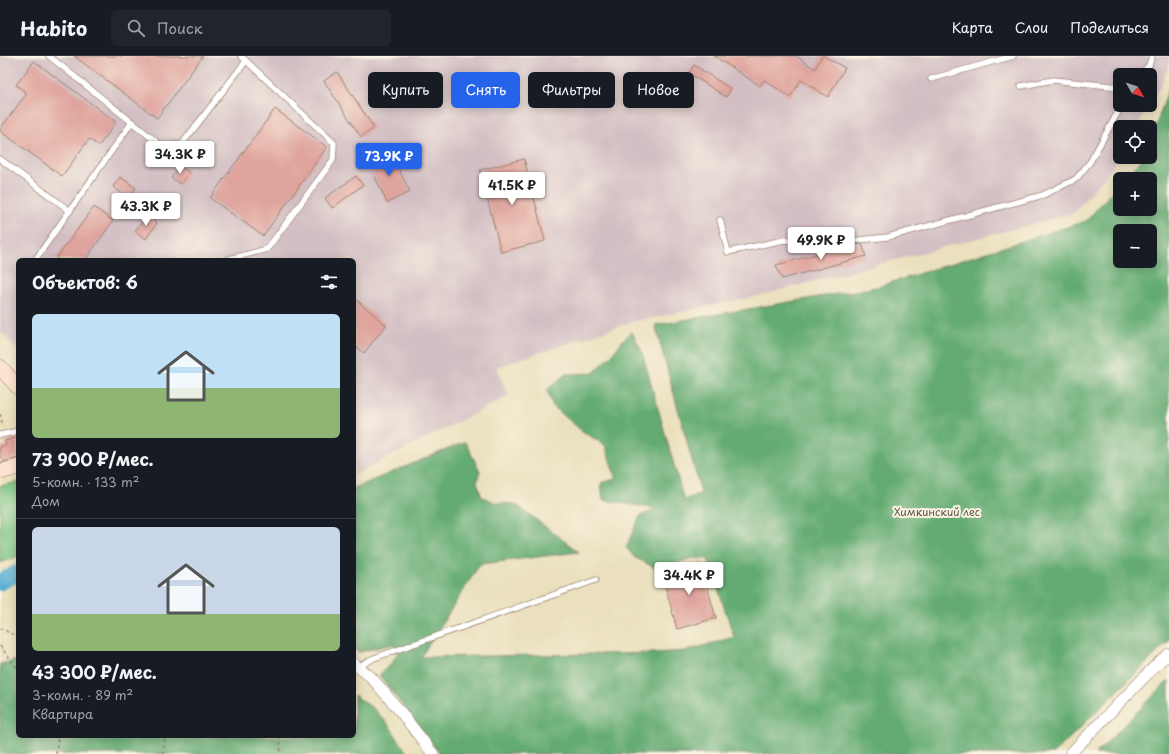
<!DOCTYPE html>
<html lang="ru">
<head>
<meta charset="utf-8">
<style>
  body { margin:0; font-family:"Playpen Sans",sans-serif; background:#20242c; color:#f1f3f6; height:100vh; display:flex; flex-direction:column; font-size:15px; white-space:nowrap }
  * { box-sizing:border-box; margin:0 }
  p { font-size:13px; color:#9ea1a6 }
  .icon { flex:none; width:22px; height:22px; fill:none; stroke:currentColor; stroke-width:2; stroke-linecap:round; stroke-linejoin:round }
  .map { position:relative; flex:1; overflow:hidden }
  .details { position:absolute; left:16px; top:202px; width:340px; height:480px; display:flex; flex-direction:column; background:#171b24; border-radius:6px; box-shadow:0 2px 10px #0003 }
  .details>* { flex:none }
  .hud { position:absolute; left:368px; top:16px; width:380px; height:36px; display:flex; gap:8px }
  .needle { width:26px; rotate:129deg }
  .buttons { position:absolute; left:1113px; top:12px; display:grid; gap:8px }
  .buttons a { display:grid; place-items:center; width:44px; height:44px; border-radius:6px; background:#171b24; box-shadow:0 2px 10px #0003; font-size:20px }
  .price { position:absolute; translate:-50% -34px; padding:0 9px; border-radius:4px; background:#fff; color:#222; font-size:13px; line-height:26px; filter:drop-shadow(0 1px 2px #0008) }
  .price::after { content:''; position:absolute; left:50%; top:24px; width:12px; height:9px; margin-left:-6px; background:inherit; clip-path:polygon(0 0,100% 0,50% 100%) }
  .price.on { background:#2563eb; color:#fff }
  ul { padding:0; list-style:none }
  li { display:grid; align-content:center; gap:8px; height:212px; padding:0 16px }
  li+li { border-top:1px solid #363941 }
  li span { display:grid; place-items:center; height:124px; border-radius:6px; color:#555 }
  li>.icon { margin-inline-start:auto }
  span .icon { width:72px; height:72px; fill:#fffc; stroke-width:1 }
  li b { font-size:17px }
  h2 { display:flex; justify-content:space-between; align-items:center; height:48px; padding:0 16px; font-size:17px }
  .tag { padding:0 14px; border-radius:6px; background:#171b24; box-shadow:0 2px 10px #0003; font-size:14px; line-height:36px }
  .tag.on { background:#2563eb; color:#fff }
  header { display:flex; align-items:center; gap:24px; box-sizing:border-box; height:56px; padding:0 20px; background:#171b24; border-bottom:1px solid #363941 }
  header strong { font-size:19px }
  nav { display:flex; gap:22px; margin-inline-start:auto; font-size:14px }
  .search { width:280px; height:36px; background:#20242c; display:flex; align-items:center; gap:10px; box-sizing:border-box; padding:0 14px; border-radius:6px; color:#9ea1a6; font-size:15px }
  .map>svg:first-child { display:block }
  .industrial { fill:#d2bec3 }
  .green { fill:#7bc684; stroke:#627258 }
  .forest { fill:#64ab72; stroke:#57654e; fill-rule:evenodd }
  .lines { fill:none; stroke-linecap:round; stroke-linejoin:round }
  .river { stroke:#55aed2; stroke-width:17 }
  .building { fill:#dfa49d }
  .lane-casing { stroke:#9a8074; stroke-width:7 }
  .street-casing { stroke:#9a8074; stroke-width:12 }
  .secondary-casing { stroke:#9a8074; stroke-width:16 }
  .path { stroke:#9a8074; stroke-width:1.5; stroke-dasharray:3 3; stroke-linecap:butt }
  .lane { stroke:#fff; stroke-width:5.5 }
  .street { stroke:#fff; stroke-width:11 }
  .secondary { stroke:#fde4d1; stroke-width:15 }
  .labels { text-anchor:middle; dominant-baseline:central; stroke-width:4; stroke-linejoin:round; paint-order:stroke }
  .park-label { font-size:11px; fill:#5b594a; stroke:#fcf5e5 }
</style>
</head>
<body>
<header>
<strong>Habito</strong>
<div class="search"><svg class="icon" aria-label="search" viewBox="0 0 24 24"><circle cx="10" cy="10" r="6"/><path d="M15 15l6 6"/></svg>Поиск</div>
<nav><a>Карта</a><a>Слои</a><a>Поделиться</a></nav>
</header>
<div class="map">
<svg width="1169" height="698" viewBox="0 0 1169 698">
  <rect width="100%" height="100%" fill="#fcf5e5"/>
  <filter id="ink" filterUnits="userSpaceOnUse"><feTurbulence type="fractalNoise" baseFrequency=".025" numOctaves="2"/><feDisplacementMap in="SourceGraphic" scale="8" xChannelSelector="R" yChannelSelector="G"/><feConvolveMatrix kernelMatrix="1 2 1 2 8 2 1 2 1" color-interpolation-filters="sRGB"/></filter>
  <filter id="wash" filterUnits="userSpaceOnUse"><feTurbulence type="fractalNoise" baseFrequency=".012" numOctaves="4" result="noise"/><feDisplacementMap in="SourceGraphic" scale="16" xChannelSelector="R" yChannelSelector="G"/><feGaussianBlur stdDeviation="0.9" result="paint"/><feColorMatrix in="noise" values="0 0 0 0 0 0 0 0 0 0 0 0 0 0 0 0 0 1.4 0 .05"/><feComposite in="paint" operator="in"/></filter>
  <g filter="url(#wash)">
    <rect width="100%" height="100%" fill="#eae0bd"/>
    <!-- industrial -->
    <path class="industrial" d="M0,0H1169V9L1162,27L1150,47V19H1120V49H1149L1136,71H1120V98L1112,112L1074,157L758,240L632,266L496,311L509,340L354,419V204H18V295L0,275Z"/>
    <!-- green -->
    <path class="green" d="M18,426V500L0,507V430Z"/>
    <!-- forest -->
    <g class="forest">
      <path d="M1169,31V585L1053,698H440L379,619L392,607L398,596L393,588L359,596L354,593V432L465,386L480,415L477,426L482,441L497,447L515,448L579,496L480,508L421,601L654,597L686,595L734,581L708,503L692,502L671,509L656,512L634,501L626,491L640,460L657,453L603,444L601,427L616,423L605,389L582,375L553,350L547,334L566,318L593,317L611,300L623,284L632,276L642,296L684,444L701,437L655,269L877,231L1086,165L1120,127V153H1150V123H1124L1144,101H1150V87ZM1120,175H1150V205H1120Z"/>
      <path d="M18,604V680H354V639L374,653L388,668L408,698H0V608Z"/>
      <path d="M1169,624V698H1095Z"/>
    </g>
    <g class="lines">
      <!-- river -->
      <path class="river" d="M0,526L18,517"/>
    </g>
    <g id="blocks">
      <!-- building -->
      <g class="building">
        <path d="M74,0H203L157,62Z"/>
        <path d="M714,0H796L815,13L822,0H824L845,12L828,41L801,24L790,41L764,24L760,30Z"/>
        <path d="M34,5L116,66L99,90L89,83L62,120L0,75V73L27,37L16,29Z"/>
        <path d="M694,9L731,33L726,41L689,17Z"/>
        <path d="M337,16L374,72L361,81L324,25Z"/>
        <path d="M491,27L496,45L488,47L484,29Z"/>
        <path d="M275,53L327,91L263,180L210,142Z"/>
        <path d="M390,95L410,136L387,147L368,105Z"/>
        <path d="M524,103L545,185L501,196L480,114Z"/>
        <path d="M180,110L189,116L181,128L171,122Z"/>
        <path d="M356,120L363,129L332,152L325,142Z"/>
        <path d="M120,121L136,132L129,142L113,131Z"/>
        <path d="M94,151L113,165L85,204H55Z"/>
        <path d="M147,159L157,167L146,183L135,175Z"/>
        <path d="M862,188L866,200L782,223L776,209L851,189Z"/>
        <path d="M354,242L386,269L364,297L354,289Z"/>
        <path d="M18,381V402L0,407V391L6,389L5,385Z"/>
        <path d="M701,508L716,562L677,573L662,518Z"/>
      </g>
    </g>
  </g>
  <g filter="url(#ink)">
    <use href="#blocks" fill-opacity="0" stroke="#9a8074" stroke-width="1"/>
    <g class="lines">
      <!-- lane casing -->
      <g class="lane-casing">
        <g id="lane">
          <path d="M49,0L163,91L182,88L246,5"/>
          <path d="M1141,19L1149,9L1152,0"/>
          <path d="M931,23L1013,0"/>
          <path d="M1021,30L1053,24L1120,31"/>
          <path d="M0,103L70,155"/>
          <path d="M720,164L728,196L784,184L840,186L888,181L1043,139L1076,123L1090,106L1122,49"/>
          <path d="M35,204L132,66"/>
          <path d="M226,204L267,193L333,104L334,87L241,0"/>
          <path d="M0,379L18,375"/>
          <path d="M358,611L374,602L596,524"/>
        </g>
      </g>
      <!-- street casing -->
      <g class="street-casing">
        <g id="street">
          <path d="M354,608L371,621L400,655L433,698"/>
          <path d="M1070,698L1159,606L1169,598"/>
        </g>
      </g>
      <!-- secondary casing -->
      <g class="secondary-casing">
        <g id="secondary">
          <path d="M0,311L18,331"/>
          <path d="M0,416L18,411"/>
        </g>
      </g>
      <!-- path -->
      <g class="path">
        <path d="M0,358L3,370"/>
        <path d="M0,572L18,581"/>
        <path d="M0,590L18,613"/>
        <path d="M279,680L281,698"/>
        <path d="M56,698L58,680"/>
        <path d="M163,698L165,680"/>
      </g>
      <!-- lane -->
      <use href="#lane" class="lane"/>
      <!-- street -->
      <use href="#street" class="street"/>
      <!-- secondary -->
      <use href="#secondary" class="secondary"/>
    </g>
  </g>
  <g class="labels">
    <!-- park labels -->
    <g class="park-label">
      <text x="937" y="455">Химкинский лес</text>
    </g>
  </g>
</svg>
<div class="buttons">
<a><svg class="needle" viewBox="-14 -14 28 28"><path d="M0-13l5 13h-10z" fill="#e53935"/><path d="M0 13l5-13h-10z" fill="#9ea1a6"/></svg></a>
<a><svg class="icon" aria-label="locate" viewBox="0 0 24 24"><circle cx="12" cy="12" r="6"/><path d="M12 2v4M12 18v4M2 12h4M18 12h4"/></svg></a>
<a>+</a>
<a>−</a>
</div>
<b class="price" style="left:180px;top:119px">34.3K ₽</b>
<b class="price on" style="left:389px;top:121px">73.9K ₽</b>
<b class="price" style="left:512px;top:150px">41.5K ₽</b>
<b class="price" style="left:146px;top:171px">43.3K ₽</b>
<b class="price" style="left:821px;top:205px">49.9K ₽</b>
<b class="price" style="left:689px;top:540px">34.4K ₽</b>
<div class="hud">
<a class="tag">Купить</a>
<a class="tag on">Снять</a>
<a class="tag">Фильтры</a>
<a class="tag">Новое</a>
</div>
<section class="details">
<h2>Объектов: 6<svg class="icon" aria-label="filters" viewBox="0 0 24 24"><path d="M4 7h16M4 17h16"/><circle cx="9" cy="7" r="2"/><circle cx="15" cy="17" r="2"/></svg></h2>
<ul>
<li><span style="background:linear-gradient(#bfe0f5 60%,#8fb573 0)"><svg class="icon" aria-label="home" viewBox="0 0 24 24"><path d="M3 11l9-7 9 7M6 9v11h12V9"/></svg></span><div><b>73 900 ₽/мес.</b><p>5-комн. · 133 m²</p><p>Дом</p></div></li>
<li><span style="background:linear-gradient(#c9d6e8 70%,#8fb573 0)"><svg class="icon" aria-label="home" viewBox="0 0 24 24"><path d="M3 11l9-7 9 7M6 9v11h12V9"/></svg></span><div><b>43 300 ₽/мес.</b><p>3-комн. · 89 m²</p><p>Квартира</p></div></li>
</ul>
</section>
</div>
</body>
</html>
